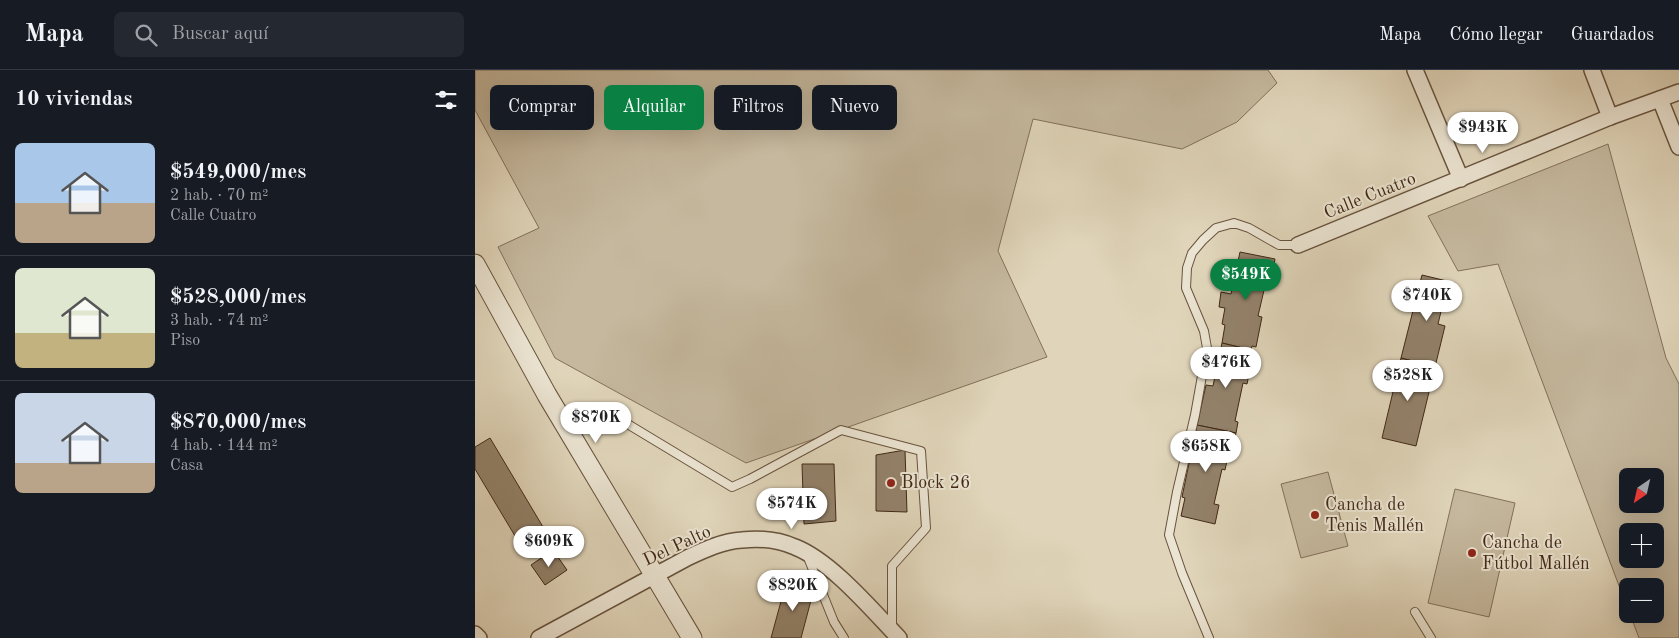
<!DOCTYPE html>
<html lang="es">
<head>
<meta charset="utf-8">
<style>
  body { margin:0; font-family:"Old Standard TT",serif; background:#242831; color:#f1f3f6; height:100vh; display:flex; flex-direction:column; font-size:19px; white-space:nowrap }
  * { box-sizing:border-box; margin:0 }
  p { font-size:16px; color:#9ea1a6 }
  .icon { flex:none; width:28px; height:28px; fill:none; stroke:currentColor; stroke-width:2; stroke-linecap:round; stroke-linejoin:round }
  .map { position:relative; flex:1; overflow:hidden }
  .drawer { display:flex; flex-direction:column; background:#171b24; width:475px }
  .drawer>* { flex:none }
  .guide { position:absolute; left:15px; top:15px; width:475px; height:45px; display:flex; gap:10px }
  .needle { width:32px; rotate:214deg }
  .fabs { position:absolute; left:1144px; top:398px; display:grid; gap:10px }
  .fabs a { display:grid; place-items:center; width:45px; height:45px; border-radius:8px; background:#171b24; box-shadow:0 5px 20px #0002; font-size:25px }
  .price { position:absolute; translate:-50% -42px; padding:0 11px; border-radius:18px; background:#fff; color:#222; font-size:16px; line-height:32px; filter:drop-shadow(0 1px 2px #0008) }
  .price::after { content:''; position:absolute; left:50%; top:30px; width:15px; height:11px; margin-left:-8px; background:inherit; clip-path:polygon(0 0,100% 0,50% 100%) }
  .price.current { background:#0b8043; color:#fff }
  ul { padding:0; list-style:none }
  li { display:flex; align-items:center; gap:15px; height:125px; padding:0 15px }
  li+li { border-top:1px solid #363941 }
  li span { display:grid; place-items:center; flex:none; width:140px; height:100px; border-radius:8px; color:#555 }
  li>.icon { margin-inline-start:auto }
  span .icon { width:60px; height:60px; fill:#fffc; stroke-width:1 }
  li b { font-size:21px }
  h2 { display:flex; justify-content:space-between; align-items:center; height:60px; padding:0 15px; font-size:21px }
  .chip { padding:0 18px; border-radius:8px; background:#171b24; box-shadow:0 5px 20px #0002; font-size:18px; line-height:45px }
  .chip.current { background:#0b8043; color:#fff }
  header { display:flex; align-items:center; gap:30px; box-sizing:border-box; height:70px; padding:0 25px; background:#171b24; border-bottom:1px solid #363941 }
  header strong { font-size:24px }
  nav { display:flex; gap:28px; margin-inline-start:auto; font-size:18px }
  .search { width:350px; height:45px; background:#242831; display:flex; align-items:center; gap:12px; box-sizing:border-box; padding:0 18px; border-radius:8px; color:#9ea1a6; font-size:19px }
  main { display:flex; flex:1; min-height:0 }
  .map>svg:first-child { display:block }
  .green { fill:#c5b89e; stroke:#82705a; fill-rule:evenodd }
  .building { fill:#93826b; stroke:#402815 }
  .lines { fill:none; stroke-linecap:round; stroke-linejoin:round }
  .service-casing { stroke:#68533e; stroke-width:10 }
  .minor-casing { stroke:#68533e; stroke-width:18 }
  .tertiary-casing { stroke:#68533e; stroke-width:21 }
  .service { stroke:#ebe4d2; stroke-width:8 }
  .minor { stroke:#ebe4d2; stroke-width:15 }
  .tertiary { stroke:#ebe4d2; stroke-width:19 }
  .poi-dot { fill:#8f2418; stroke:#ebe4d2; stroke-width:2 }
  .labels { text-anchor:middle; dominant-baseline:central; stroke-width:4; stroke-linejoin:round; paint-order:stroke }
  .street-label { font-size:18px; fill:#402815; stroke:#ebe4d2 }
  .poi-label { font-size:18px; fill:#402815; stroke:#ebe4d2; text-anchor:start }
</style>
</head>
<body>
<header>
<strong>Mapa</strong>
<div class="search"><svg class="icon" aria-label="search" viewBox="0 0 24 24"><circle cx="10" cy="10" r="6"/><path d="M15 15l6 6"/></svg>Buscar aquí</div>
<nav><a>Mapa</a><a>Cómo llegar</a><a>Guardados</a></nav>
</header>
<main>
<section class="drawer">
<h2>10 viviendas<svg class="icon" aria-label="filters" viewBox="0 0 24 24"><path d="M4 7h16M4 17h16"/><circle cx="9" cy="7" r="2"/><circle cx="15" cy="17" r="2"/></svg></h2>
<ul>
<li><span style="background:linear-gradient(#a9c7e8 60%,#b9a48a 0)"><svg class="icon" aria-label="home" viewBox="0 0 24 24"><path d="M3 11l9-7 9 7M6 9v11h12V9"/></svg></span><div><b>$549,000/mes</b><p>2 hab. · 70 m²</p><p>Calle Cuatro</p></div></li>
<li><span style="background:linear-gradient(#dfe7d0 65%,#c2b280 0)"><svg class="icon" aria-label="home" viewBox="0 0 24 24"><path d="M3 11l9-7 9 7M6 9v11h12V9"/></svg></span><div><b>$528,000/mes</b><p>3 hab. · 74 m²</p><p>Piso</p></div></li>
<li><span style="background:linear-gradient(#c9d6e8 70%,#b9a48a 0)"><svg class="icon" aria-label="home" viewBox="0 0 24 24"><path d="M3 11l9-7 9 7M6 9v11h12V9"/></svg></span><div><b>$870,000/mes</b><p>4 hab. · 144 m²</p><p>Casa</p></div></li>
</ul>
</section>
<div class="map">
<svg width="1204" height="568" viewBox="0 0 1204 568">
  <rect width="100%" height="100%" fill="#e0d5ba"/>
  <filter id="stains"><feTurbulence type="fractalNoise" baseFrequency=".004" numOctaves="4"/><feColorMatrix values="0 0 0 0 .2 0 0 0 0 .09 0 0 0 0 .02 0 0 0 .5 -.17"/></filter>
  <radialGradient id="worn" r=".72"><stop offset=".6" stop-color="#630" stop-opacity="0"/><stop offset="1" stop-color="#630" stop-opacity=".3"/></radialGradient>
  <!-- green -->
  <g class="green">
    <path d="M0,0H793L802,13L762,52L707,79L558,49L523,181L572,287L271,393L80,288L23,177L64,158L0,40Z"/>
    <path d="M1133,74L1191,288L1204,314V568H1164L1155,544H1180V516H1152V537L1023,194L983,201L953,146ZM1180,406V434H1152V406ZM1180,461V489H1152V461Z"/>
    <path d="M853,402L873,476L826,488L806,414Z"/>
    <path d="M980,419L1040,433L1014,547L953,533Z"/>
  </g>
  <!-- building -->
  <g class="building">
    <path d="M765,182L800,189L795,217L790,216L783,246L787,247L781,277L777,276L776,280L747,273L750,255L747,254L750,238L744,237L746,222L756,224Z"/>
    <path d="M947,205L980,213L976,230L969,229L963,254L970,256L960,297L926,288Z"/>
    <path d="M747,273L776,280L775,285H778L772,314L768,313L760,351L763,352L761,363L722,355L731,315L738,316Z"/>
    <path d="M926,288L960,297L941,376L907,368Z"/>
    <path d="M722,355L761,363L760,367H757L750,400L747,399L739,434L744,435L740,454L706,446L710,428L707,427Z"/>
    <path d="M15,368L74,467L49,481L0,399V377Z"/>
    <path d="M430,380L432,442L401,441V385Z"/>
    <path d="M327,394H359L361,451L329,454Z"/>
    <path d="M78,480L92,500L70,515L56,495Z"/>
    <path d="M311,513L339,519L326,568H296Z"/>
  </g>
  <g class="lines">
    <!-- service casing -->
    <g class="service-casing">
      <g id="service">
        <path d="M131,341L257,417L275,409L366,360L446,381L451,458L417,496V559"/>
        <path d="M332,485L359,552L369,568"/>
        <path d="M940,542L956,568"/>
        <path d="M734,568L707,503L694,465L702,422L720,345L732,278L729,261L711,218L712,198L717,183L728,170L741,158L759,153L774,158L804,175H823"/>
      </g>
    </g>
    <!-- minor casing -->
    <g class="minor-casing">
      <g id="minor">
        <path d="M940,0L986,109"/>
        <path d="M1117,0L1135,47"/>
        <path d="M1185,29L1204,77"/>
        <path d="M823,175L1135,47L1204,22"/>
        <path d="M0,564L4,568"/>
        <path d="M64,568L212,488C229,480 248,471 267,470C284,468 304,470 320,477C356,491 397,540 424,568"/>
      </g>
    </g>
    <!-- tertiary casing -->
    <g class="tertiary-casing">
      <path id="tertiary" d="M0,194L72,325L217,568"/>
    </g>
    <!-- service -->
    <use href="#service" class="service"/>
    <!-- minor -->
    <use href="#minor" class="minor"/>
    <!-- tertiary -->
    <use href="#tertiary" class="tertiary"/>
  </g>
  <!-- markers -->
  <g class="poi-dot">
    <circle cx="416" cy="413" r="5"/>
    <circle cx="840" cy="445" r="5"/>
    <circle cx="997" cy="483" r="5"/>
  </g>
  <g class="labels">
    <!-- street labels -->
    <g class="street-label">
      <text transform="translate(895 126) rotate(-22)">Calle Cuatro</text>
      <text transform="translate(202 476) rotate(-25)">Del Palto</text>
    </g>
    <!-- poi labels -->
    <g class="poi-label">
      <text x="426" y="413">Block 26</text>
      <text x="850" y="435">Cancha de<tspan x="850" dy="21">Tenis Mallén</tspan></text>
      <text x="1007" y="473">Cancha de<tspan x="1007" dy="21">Fútbol Mallén</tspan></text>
    </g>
  </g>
  <rect width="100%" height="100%" filter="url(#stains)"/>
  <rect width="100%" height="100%" fill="url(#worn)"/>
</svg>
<div class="fabs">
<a><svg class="needle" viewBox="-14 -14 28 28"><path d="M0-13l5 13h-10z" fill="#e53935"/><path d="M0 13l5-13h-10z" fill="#9ea1a6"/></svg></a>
<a>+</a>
<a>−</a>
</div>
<b class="price" style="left:1008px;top:84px">$943K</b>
<b class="price current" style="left:771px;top:231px">$549K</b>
<b class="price" style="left:952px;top:252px">$740K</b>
<b class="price" style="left:751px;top:319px">$476K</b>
<b class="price" style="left:933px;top:332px">$528K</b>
<b class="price" style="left:121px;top:374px">$870K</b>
<b class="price" style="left:731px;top:403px">$658K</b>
<b class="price" style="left:317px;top:460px">$574K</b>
<b class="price" style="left:74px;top:498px">$609K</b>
<b class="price" style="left:318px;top:542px">$820K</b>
<div class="guide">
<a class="chip">Comprar</a>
<a class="chip current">Alquilar</a>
<a class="chip">Filtros</a>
<a class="chip">Nuevo</a>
</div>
</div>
</main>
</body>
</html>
